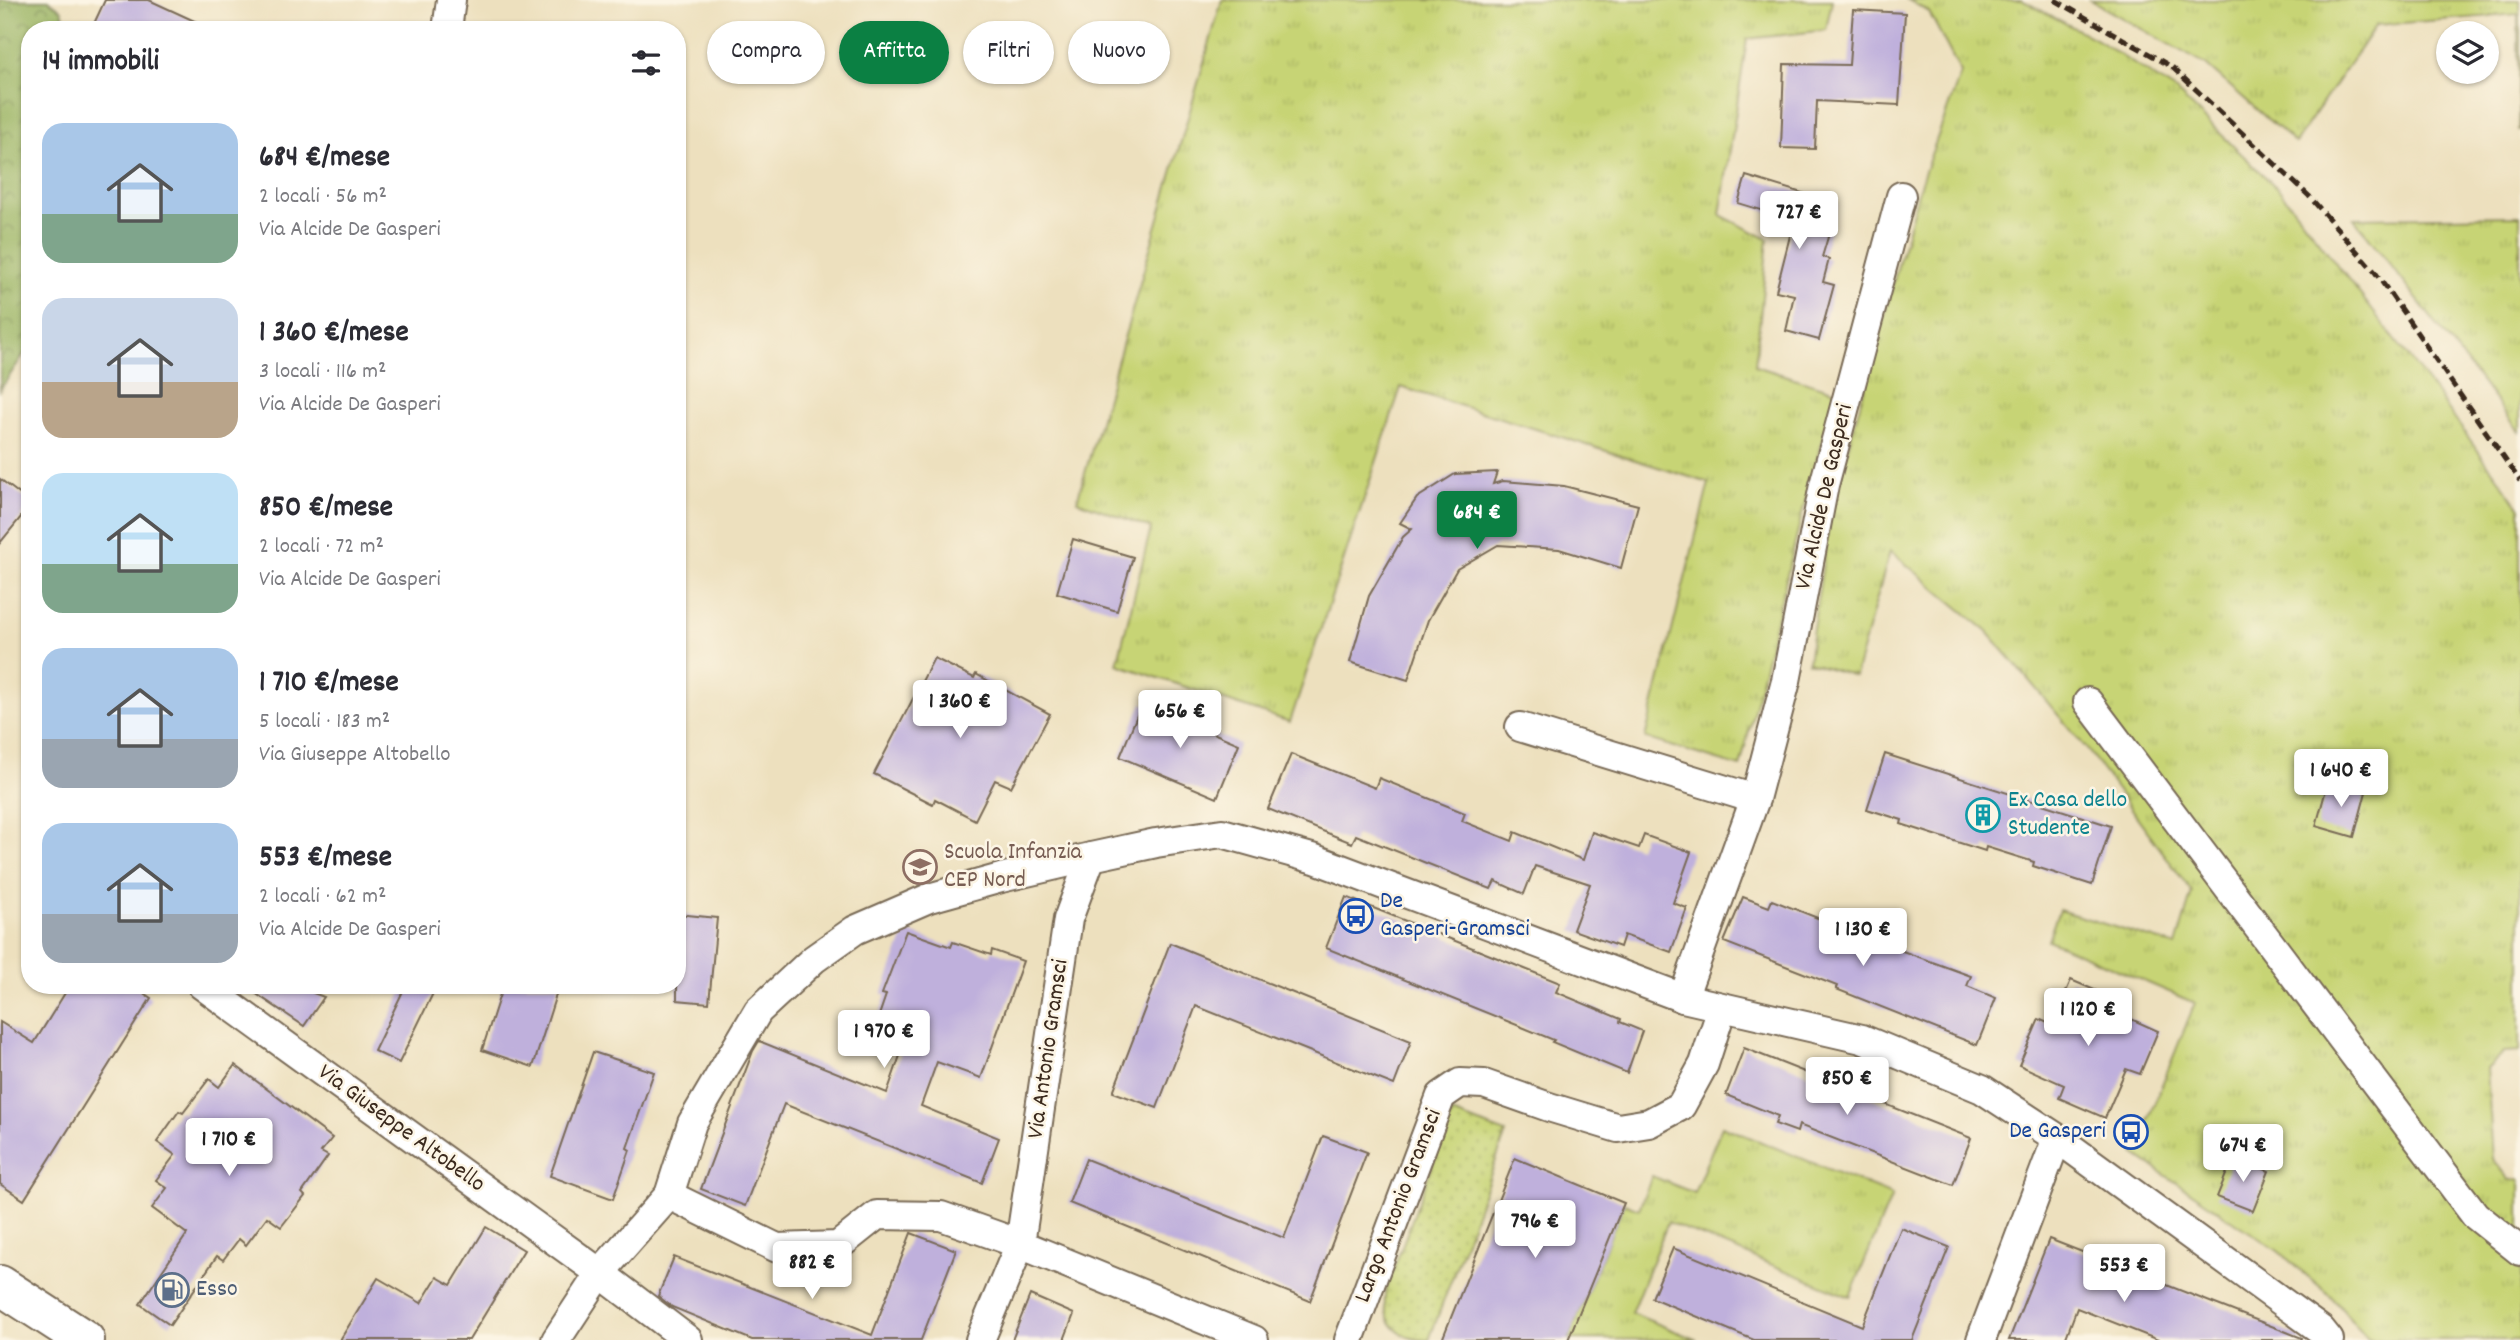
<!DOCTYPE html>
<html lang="it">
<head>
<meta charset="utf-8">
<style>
  body { margin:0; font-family:Dekko,sans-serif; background:#f7f7f7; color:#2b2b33; height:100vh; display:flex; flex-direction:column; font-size:26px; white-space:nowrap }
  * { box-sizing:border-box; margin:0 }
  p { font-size:23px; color:#7c7c81 }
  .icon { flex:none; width:38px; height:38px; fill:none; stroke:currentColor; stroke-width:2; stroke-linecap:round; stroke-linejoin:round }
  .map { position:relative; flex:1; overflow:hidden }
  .drawer { position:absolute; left:21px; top:21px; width:665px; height:973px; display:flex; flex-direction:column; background:#fff; border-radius:28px; box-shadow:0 2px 5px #0004 }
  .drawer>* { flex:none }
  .guide { position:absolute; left:707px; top:21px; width:665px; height:63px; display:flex; gap:14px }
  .buttons { position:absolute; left:2436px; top:21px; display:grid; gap:14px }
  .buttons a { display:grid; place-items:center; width:63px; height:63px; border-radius:50%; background:#fff; box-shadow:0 2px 5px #0004; font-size:35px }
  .price { position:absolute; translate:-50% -60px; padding:0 16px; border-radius:7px; background:#fff; color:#222; font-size:23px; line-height:46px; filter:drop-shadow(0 2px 4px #0008) }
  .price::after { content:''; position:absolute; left:50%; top:42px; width:21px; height:16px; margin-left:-10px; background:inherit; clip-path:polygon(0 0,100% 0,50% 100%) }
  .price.selected { background:#0b8043; color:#fff }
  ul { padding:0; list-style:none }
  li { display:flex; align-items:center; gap:21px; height:175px; padding:0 21px }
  li span { display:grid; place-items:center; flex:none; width:196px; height:140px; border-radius:21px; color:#555 }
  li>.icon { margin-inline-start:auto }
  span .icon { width:84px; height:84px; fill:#fffc; stroke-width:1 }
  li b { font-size:30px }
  h2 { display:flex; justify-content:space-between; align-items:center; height:84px; padding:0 21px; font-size:30px }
  .tag { padding:0 24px; border-radius:32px; background:#fff; box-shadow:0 2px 5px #0004; font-size:24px; line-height:63px }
  .tag.selected { background:#0b8043; color:#fff }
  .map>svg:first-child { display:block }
  .grass { fill:url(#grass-tufts); stroke:#817f4a; stroke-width:2 }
  .forest { fill:url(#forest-crowns); stroke:#6c7042; stroke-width:2 }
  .park { fill:url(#park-dots); stroke:#817f4a; stroke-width:2 }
  .building { fill:#bfb0dc }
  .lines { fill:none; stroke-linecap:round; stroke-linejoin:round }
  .street-casing { stroke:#796a56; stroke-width:32 }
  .secondary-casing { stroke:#796a56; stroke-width:42 }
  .street { stroke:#fff; stroke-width:28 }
  .secondary { stroke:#fff; stroke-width:38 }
  .rail { stroke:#3b2a1e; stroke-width:5; stroke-dasharray:10 5; stroke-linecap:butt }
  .labels { text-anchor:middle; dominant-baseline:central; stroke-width:5; stroke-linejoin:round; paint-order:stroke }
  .street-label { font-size:24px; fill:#3b2a1e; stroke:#fcf5e5 }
  .culture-label { font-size:24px; fill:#0d838f; stroke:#fcf5e5; text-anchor:start }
  .education-label { font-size:24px; fill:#785e54; stroke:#fcf5e5; text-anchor:start }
  .transit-label { font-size:24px; fill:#164399; stroke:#fcf5e5; text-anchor:start }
  .service-label { font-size:24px; fill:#4e5e75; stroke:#fcf5e5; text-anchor:start }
</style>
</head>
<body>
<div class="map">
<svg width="2520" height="1340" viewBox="0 0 2520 1340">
  <defs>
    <pattern id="grass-tufts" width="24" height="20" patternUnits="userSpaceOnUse" patternTransform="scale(1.75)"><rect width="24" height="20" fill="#c7d475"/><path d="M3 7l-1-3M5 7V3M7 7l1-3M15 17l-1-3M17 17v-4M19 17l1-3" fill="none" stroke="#acb665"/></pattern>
    <pattern id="forest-crowns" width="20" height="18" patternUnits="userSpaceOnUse" patternTransform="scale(1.75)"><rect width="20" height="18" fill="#9db666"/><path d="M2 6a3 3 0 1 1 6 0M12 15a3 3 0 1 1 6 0" fill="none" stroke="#819453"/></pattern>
    <pattern id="park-dots" width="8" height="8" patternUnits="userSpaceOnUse" patternTransform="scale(1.75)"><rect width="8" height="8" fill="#c7d475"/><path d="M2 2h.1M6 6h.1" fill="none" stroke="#acb665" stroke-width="1.8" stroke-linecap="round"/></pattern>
  </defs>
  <rect width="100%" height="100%" fill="#fcf5e5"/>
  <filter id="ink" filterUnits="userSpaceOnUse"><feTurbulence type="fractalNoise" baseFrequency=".0143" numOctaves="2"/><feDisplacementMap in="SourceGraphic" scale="14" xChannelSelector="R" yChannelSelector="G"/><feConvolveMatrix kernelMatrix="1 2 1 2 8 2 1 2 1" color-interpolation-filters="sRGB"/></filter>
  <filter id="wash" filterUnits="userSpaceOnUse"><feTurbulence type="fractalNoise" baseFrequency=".00686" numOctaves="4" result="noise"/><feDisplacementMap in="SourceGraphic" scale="28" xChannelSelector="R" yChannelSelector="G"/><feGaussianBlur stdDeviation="1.57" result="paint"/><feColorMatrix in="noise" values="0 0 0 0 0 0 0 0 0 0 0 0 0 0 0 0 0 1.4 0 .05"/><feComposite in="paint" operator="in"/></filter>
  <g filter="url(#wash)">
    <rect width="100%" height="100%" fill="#ede0be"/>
    <!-- grass -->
    <g class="grass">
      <path d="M1222,0H1832L1826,30L1747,39L1720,215L1768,239L1755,366L1836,391L1804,506L1740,767L1645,738L1709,483L1401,387L1290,722L1117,664L1151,528L1077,501Z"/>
      <path d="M1908,0H2022L2097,40L2176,91L2280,191L2424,377L2520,508V1051L2504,1052L2487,1069L2493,1159L2510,1180L2520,1179V1340H2369L2330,1295L2278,1251L2134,1154L2195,1003L2048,940L2059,910L2176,946L2192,892L2087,749L1988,632L1890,551L1855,676L1808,662L1831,510L1921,182L1961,73L1929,12Z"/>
      <path d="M2090,0H2520V131H2518V14L2376,25L2295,143L2206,65Z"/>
      <path d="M2520,216V432L2354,218Z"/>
      <path d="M1722,1126L1892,1195L1850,1297L1668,1222L1631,1313L1697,1340L1568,1339L1624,1203L1639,1209L1652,1176L1694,1193Z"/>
    </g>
    <!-- forest -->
    <path class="forest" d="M0,0H48L62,10L67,30H30V345L0,390Z"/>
    <!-- park -->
    <path class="park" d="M1452,1113L1506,1133L1429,1340C1397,1340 1380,1321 1386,1289Z"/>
    <g id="blocks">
      <!-- building -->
      <g class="building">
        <path d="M105,0H149L214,30H91Z"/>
        <path d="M1853,10L1905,13L1899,105L1817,101L1815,149L1781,148L1784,64L1849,65Z"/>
        <path d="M1746,176L1838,204L1822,257L1829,259L1823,282L1834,285L1819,340L1786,331L1794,295L1776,291L1794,220L1738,203Z"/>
        <path d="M1497,472L1493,484L1503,481L1564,486L1638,505L1621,568L1559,549L1498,545L1457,569L1428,620L1408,680L1350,662L1369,596L1403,537L1412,529L1400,523L1417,498L1455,474Z"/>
        <path d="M0,479L30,502V506L0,543Z"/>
        <path d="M1073,539L1133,557L1117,611L1057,593Z"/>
        <path d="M934,658L974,678L976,674L1050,714L1011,787L995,780L975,820L935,799L933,804L874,774Z"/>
        <path d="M1142,703L1239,744L1217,798L1120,757Z"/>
        <path d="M1291,754L1375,788L1379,778L1465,813L1462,821L1512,841L1515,832L1583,860L1592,832L1639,848L1644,835L1691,852L1673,903L1687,908L1671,952L1624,935L1620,947L1573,930L1590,884L1535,866L1524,894L1495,881L1491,889L1356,835L1352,843L1268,809Z"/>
        <path d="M1885,754L2111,826L2092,885L2033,866L2034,862L1986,847L1985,851L1901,824L1902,820L1867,809Z"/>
        <path d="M2328,782L2366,792L2354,837L2316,826Z"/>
        <path d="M1346,897L1560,983L1556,992L1621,1019L1620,1022L1642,1031L1627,1073L1552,1042L1554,1040L1326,948Z"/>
        <path d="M1743,897L1769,907L1772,900L1886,945L1971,976L1967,986L1996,998L1977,1045L1836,989L1837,986L1724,942Z"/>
        <path d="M677,914L717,918L709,1003L677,1000Z"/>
        <path d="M906,931L951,947L953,942L991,955L992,950L1023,961L981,1078L937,1062L921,1106L999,1138L982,1183L784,1104L745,1206L701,1189L753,1051L759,1041L887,1093L904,1044L873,1033L886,995L882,994Z"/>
        <path d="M1170,943L1411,1041L1394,1085L1196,1006L1157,1108L1113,1092Z"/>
        <path d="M2071,980L2118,1000L2113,1011L2158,1031L2140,1074L2126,1069L2105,1118L2059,1098L2064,1085L2019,1065L2039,1019L2052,1025Z"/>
        <path d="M70,985H131L151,998L24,1200L0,1184V1022L34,1043Z"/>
        <path d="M243,985H316L313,993L324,997L304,1026Z"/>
        <path d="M406,985H437L399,1063L374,1051Z"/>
        <path d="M503,985H559L533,1067L482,1050Z"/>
        <path d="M1744,1048L1971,1138L1953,1185L1799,1125L1797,1132L1775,1124L1778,1116L1726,1095Z"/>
        <path d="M593,1052L654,1072L627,1148L630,1150L613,1199L550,1176Z"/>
        <path d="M235,1065L332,1138L321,1152L328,1156L302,1193L305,1196L281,1227L267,1217L246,1245L239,1239L223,1260L217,1256L170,1325L140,1304L187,1234L152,1208L167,1188L156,1180L175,1155L157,1142L179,1111L183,1113L209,1079L219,1087Z"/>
        <path d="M1323,1136L1367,1152L1310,1301L1069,1203L1086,1159L1284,1238Z"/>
        <path d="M2233,1157L2269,1171L2253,1211L2217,1197Z"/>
        <path d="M1515,1158L1624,1203L1568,1340H1442Z"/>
        <path d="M486,1227L524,1250L469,1340H340L378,1278L421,1303L437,1277L451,1285Z"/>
        <path d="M1901,1228L1949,1247L1912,1340H1754L1652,1298L1673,1248L1862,1326Z"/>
        <path d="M911,1233L956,1250L921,1340H752L672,1307L658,1296L674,1257L872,1335Z"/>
        <path d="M2049,1239L2302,1338L2301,1340H2158L2077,1308L2065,1340H2009Z"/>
        <path d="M1030,1295L1074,1314L1064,1340H1012Z"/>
      </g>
    </g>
  </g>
  <g filter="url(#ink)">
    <use href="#blocks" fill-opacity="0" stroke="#796a56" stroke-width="2"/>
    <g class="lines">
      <!-- street casing -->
      <g class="street-casing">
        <g id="street">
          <path d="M447,30L451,0"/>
          <path d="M2088,702L2475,1215L2520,1251"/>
          <path d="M1520,727L1755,799"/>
          <path d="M202,985L600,1273L688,1340"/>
          <path d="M1683,998L1755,799L1786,681L1824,485L1901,196"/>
          <path d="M669,1195L777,1248L838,1246L877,1215L941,1216L1020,1244L1254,1340"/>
          <path d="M556,1340L600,1273L669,1195L692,1123L758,1011L814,959L855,930L929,898L1001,878L1091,857L1156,843L1222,833L1315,859L1683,998L1862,1039L1982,1089L2057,1138L2321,1330L2329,1340"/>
          <path d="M980,1340L1020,1244L1068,919L1091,857"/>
          <path d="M1349,1340L1441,1096L1460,1083L1484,1084L1549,1107L1618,1128L1649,1123L1681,1106L1704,1064L1722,1008"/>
          <path d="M1981,1340L2057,1138"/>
        </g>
      </g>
      <!-- secondary casing -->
      <g class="secondary-casing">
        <path id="secondary" d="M0,1285L85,1340"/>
      </g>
      <!-- street -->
      <use href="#street" class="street"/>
      <!-- secondary -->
      <use href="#secondary" class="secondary"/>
      <!-- rail -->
      <path class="rail" d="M2055,0L2172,67L2309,196L2375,272L2520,481"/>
    </g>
  </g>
  <!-- icons -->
  <defs>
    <g id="building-ring" transform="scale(1.75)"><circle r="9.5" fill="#fcf5e5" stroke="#0f9aa8" stroke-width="1.5"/><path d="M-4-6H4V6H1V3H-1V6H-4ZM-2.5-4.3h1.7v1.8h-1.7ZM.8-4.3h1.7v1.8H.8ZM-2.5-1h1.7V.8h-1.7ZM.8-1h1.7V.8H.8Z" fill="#0f9aa8"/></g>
    <g id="school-ring" transform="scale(1.75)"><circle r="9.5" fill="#fcf5e5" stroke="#8d6e63" stroke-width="1.5"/><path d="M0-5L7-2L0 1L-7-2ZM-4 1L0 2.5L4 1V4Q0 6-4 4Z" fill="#8d6e63"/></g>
    <g id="bus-ring" transform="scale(1.75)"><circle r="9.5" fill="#fcf5e5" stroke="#1a4fb4" stroke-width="1.5"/><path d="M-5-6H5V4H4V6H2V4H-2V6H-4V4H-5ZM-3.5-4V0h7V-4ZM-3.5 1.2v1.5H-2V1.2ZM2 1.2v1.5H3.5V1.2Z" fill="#1a4fb4"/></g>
    <g id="fuel-ring" transform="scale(1.75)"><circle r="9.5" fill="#fcf5e5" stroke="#5c6f8a" stroke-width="1.5"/><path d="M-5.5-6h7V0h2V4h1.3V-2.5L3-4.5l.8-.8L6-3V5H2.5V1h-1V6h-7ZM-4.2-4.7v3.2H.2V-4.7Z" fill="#5c6f8a"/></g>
  </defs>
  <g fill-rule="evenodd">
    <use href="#building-ring" x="1983" y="815"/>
    <use href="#school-ring" x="920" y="867"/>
    <use href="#bus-ring" x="1356" y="916"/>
    <use href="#bus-ring" x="2131" y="1132"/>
    <use href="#fuel-ring" x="172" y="1290"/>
  </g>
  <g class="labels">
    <!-- street labels -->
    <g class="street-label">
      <text transform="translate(1825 497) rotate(-77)">Via Alcide De Gasperi</text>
      <text transform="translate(1049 1049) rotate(-82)">Via Antonio Gramsci</text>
      <text transform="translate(401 1129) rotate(36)">Via Giuseppe Altobello</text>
      <text transform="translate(1399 1206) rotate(-69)">Largo Antonio Gramsci</text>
    </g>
    <!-- culture labels -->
    <g class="culture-label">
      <text x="2008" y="801">Ex Casa dello<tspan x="2008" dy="28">Studente</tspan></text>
    </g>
    <!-- education labels -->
    <g class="education-label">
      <text x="944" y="853">Scuola Infanzia<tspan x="944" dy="28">CEP Nord</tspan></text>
    </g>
    <!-- transit labels -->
    <g class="transit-label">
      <text x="1380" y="902">De<tspan x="1380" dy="28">Gasperi-Gramsci</tspan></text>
      <text x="2106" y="1132" text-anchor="end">De Gasperi</text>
    </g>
    <!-- service labels -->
    <g class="service-label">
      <text x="196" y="1290">Esso</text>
    </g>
  </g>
</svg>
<div class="buttons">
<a><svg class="icon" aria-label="layers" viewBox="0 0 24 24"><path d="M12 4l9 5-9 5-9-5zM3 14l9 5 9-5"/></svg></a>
</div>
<b class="price" style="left:1799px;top:251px">727 €</b>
<b class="price selected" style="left:1477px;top:551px">684 €</b>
<b class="price" style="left:960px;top:740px">1 360 €</b>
<b class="price" style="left:1180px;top:750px">656 €</b>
<b class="price" style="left:2341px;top:809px">1 640 €</b>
<b class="price" style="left:1863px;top:968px">1 130 €</b>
<b class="price" style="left:2088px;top:1048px">1 120 €</b>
<b class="price" style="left:884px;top:1070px">1 970 €</b>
<b class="price" style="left:1847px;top:1117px">850 €</b>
<b class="price" style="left:229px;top:1178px">1 710 €</b>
<b class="price" style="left:2243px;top:1184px">674 €</b>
<b class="price" style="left:1535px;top:1260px">796 €</b>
<b class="price" style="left:812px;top:1301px">882 €</b>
<b class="price" style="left:2124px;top:1304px">553 €</b>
<div class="guide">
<a class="tag">Compra</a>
<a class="tag selected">Affitta</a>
<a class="tag">Filtri</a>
<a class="tag">Nuovo</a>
</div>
<section class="drawer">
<h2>14 immobili<svg class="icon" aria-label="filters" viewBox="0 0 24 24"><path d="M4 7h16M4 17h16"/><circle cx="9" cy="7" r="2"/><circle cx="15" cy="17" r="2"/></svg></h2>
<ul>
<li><span style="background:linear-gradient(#a9c7e8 65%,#7fa58c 0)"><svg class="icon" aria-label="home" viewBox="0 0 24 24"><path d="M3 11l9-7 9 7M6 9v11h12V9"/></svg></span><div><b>684 €/mese</b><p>2 locali · 56 m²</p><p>Via Alcide De Gasperi</p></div></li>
<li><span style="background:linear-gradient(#c9d6e8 60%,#b9a48a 0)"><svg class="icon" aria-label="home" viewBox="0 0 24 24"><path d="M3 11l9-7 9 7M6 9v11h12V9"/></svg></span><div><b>1 360 €/mese</b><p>3 locali · 116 m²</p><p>Via Alcide De Gasperi</p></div></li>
<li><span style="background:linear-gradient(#bfe0f5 65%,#7fa58c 0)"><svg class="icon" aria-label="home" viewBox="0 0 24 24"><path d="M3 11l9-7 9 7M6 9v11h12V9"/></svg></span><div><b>850 €/mese</b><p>2 locali · 72 m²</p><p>Via Alcide De Gasperi</p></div></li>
<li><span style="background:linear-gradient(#a9c7e8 65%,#9aa5b1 0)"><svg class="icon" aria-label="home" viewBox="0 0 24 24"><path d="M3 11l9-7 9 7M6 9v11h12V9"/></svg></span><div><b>1 710 €/mese</b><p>5 locali · 183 m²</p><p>Via Giuseppe Altobello</p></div></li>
<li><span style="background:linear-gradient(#a9c7e8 65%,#9aa5b1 0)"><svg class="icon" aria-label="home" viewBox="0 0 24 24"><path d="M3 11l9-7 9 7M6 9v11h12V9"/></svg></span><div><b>553 €/mese</b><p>2 locali · 62 m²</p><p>Via Alcide De Gasperi</p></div></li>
</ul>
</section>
</div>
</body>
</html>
